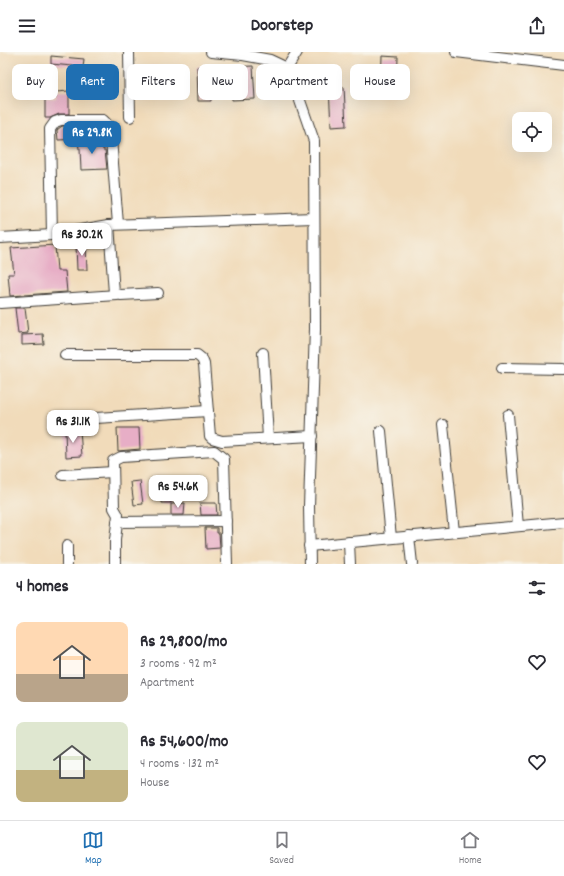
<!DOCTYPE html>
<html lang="en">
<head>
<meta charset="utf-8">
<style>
  body { margin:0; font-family:Dekko,sans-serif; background:#f2f2f3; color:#2b2b33; height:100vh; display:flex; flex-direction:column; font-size:15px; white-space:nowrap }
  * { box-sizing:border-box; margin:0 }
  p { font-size:13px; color:#7c7c81 }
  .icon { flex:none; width:22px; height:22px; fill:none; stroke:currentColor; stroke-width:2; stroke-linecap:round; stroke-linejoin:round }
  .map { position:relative; height:512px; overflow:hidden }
  .sheet { display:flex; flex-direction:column; background:#fff; flex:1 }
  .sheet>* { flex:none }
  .banner { position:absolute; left:12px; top:12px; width:540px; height:36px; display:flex; gap:8px }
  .controls { position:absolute; left:512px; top:60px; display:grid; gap:8px }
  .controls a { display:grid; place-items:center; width:40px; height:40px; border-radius:8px; background:#fff; box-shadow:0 4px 16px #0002; font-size:20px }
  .price { position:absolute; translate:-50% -34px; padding:0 9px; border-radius:8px; background:#fff; color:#222; font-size:13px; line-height:26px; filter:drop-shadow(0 1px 2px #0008) }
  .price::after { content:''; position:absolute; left:50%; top:24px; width:12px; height:9px; margin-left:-6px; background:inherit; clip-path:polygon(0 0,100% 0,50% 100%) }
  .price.current { background:#1f6fb2; color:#fff }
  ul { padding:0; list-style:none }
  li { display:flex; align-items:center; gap:12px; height:100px; padding:0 16px }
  li span { display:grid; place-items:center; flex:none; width:112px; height:80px; border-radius:8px; color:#555 }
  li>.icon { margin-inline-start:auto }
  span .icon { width:48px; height:48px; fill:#fffc; stroke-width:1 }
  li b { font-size:17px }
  h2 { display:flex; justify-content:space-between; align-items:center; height:48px; padding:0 16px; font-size:17px }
  .tag { padding:0 14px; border-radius:8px; background:#fff; box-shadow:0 4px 16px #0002; font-size:14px; line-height:36px }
  .tag.current { background:#1f6fb2; color:#fff }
  header { display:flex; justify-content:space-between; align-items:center; height:52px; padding:0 16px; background:#fff; font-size:18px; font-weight:700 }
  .tab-bar { display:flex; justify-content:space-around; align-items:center; height:56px; border-top:1px solid #e1e1e2; background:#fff; font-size:11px; color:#7c7c81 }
  .tab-bar a { display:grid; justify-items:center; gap:2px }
  .tab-bar .current { color:#1f6fb2 }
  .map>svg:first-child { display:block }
  .building { fill:#e7aec6 }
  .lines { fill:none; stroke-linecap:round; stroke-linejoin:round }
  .street-casing { stroke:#3c3934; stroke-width:12 }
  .street { stroke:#fff; stroke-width:10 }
</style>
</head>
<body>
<header><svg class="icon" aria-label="menu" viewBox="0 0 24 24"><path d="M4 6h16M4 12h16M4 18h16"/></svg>Doorstep<svg class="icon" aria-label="share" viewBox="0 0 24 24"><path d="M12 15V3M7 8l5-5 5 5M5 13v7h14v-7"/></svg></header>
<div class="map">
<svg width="564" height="512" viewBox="0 0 564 512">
  <rect width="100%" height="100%" fill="#f7f3e8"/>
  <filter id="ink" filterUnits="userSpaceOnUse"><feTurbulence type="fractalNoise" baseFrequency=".025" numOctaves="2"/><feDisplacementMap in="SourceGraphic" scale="8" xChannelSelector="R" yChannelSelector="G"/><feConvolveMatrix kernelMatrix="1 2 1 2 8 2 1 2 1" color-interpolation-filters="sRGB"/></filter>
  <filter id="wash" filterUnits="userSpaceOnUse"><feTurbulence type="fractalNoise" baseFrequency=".012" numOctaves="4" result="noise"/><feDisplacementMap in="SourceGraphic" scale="16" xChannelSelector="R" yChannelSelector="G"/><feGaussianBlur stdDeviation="0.9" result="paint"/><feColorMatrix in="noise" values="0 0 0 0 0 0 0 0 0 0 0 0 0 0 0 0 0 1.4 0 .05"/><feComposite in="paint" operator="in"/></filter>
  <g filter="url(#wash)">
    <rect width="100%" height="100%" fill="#f1dbba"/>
    <g id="blocks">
      <!-- building -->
      <g class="building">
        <path d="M51,4L84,7L83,15L51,12Z"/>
        <path d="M382,4L398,5L397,35H381Z"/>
        <path d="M149,14L170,15L169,33L148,32Z"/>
        <path d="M210,14L211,49H198L197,15Z"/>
        <path d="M253,14L255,47L232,48L231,15Z"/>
        <path d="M305,23L320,24L319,33L304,32Z"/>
        <path d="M329,35H344L346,74L331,75Z"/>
        <path d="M69,39V62H59L50,66H45V46H56V40Z"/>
        <path d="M62,74H69V77H80L81,87L58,88L57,78Z"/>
        <path d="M103,87V98H105L107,117L81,118L80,97H79L78,88Z"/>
        <path d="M86,192L87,218H77L76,193Z"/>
        <path d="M55,193L57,219H65L67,240L10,244L8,222H14L11,196Z"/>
        <path d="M15,256H25L28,281L18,282Z"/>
        <path d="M43,282L44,292L22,293V283Z"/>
        <path d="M117,376H139L140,397L118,399Z"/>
        <path d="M80,378L82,404L66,405L65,379Z"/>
        <path d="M140,429L143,452L134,453L131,430Z"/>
        <path d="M162,429H170L171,451H162Z"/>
        <path d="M185,451L184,463H171V452Z"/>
        <path d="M200,451H216L217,463H201Z"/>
        <path d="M205,476H217V481H219L220,496L206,497Z"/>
      </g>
    </g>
  </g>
  <g filter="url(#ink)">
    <use href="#blocks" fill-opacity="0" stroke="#3c3934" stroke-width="1"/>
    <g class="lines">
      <!-- street casing -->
      <g class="street-casing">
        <g id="street">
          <path d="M129,0L130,65"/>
          <path d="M211,0L243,3"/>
          <path d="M243,0V3L270,8L287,16L297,40L314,89L315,277L309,454L310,512"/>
          <path d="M456,0L564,13"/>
          <path d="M287,16L297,0"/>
          <path d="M109,173L114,241L121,243L158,241"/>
          <path d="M52,183L50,77L55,70L61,68H103L110,75L118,172"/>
          <path d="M0,186L52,183L109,173L314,166"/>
          <path d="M0,251L117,243"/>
          <path d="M263,301L268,386"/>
          <path d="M65,303H197L202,307L204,312L210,384L212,386L222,389L312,384"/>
          <path d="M502,316L564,317"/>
          <path d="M508,363L518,474"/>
          <path d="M64,368L208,359"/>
          <path d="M443,373L454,480"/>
          <path d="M381,379L391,486"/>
          <path d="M63,423L113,420"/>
          <path d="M117,470L226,469"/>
          <path d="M409,484L412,512"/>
          <path d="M349,490L350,512"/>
          <path d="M67,494V512"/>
          <path d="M309,494L564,470"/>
          <path d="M115,512V488L118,463L114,456L113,409L121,405L214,399L224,407L227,512"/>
        </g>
      </g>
      <!-- street -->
      <use href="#street" class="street"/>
    </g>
  </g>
</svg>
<div class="controls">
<a><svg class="icon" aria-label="locate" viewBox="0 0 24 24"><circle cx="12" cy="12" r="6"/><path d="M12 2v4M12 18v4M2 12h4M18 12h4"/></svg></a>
</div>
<b class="price current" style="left:92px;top:103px">Rs 29.8K</b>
<b class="price" style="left:82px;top:205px">Rs 30.2K</b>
<b class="price" style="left:73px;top:392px">Rs 31.1K</b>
<b class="price" style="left:178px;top:457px">Rs 54.6K</b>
<div class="banner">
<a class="tag">Buy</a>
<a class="tag current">Rent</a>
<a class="tag">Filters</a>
<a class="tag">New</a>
<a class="tag">Apartment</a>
<a class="tag">House</a>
</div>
</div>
<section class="sheet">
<h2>4 homes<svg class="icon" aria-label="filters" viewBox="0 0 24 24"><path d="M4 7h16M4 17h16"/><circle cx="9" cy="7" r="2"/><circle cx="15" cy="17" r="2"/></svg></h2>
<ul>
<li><span style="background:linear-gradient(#ffd9b3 65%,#b9a48a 0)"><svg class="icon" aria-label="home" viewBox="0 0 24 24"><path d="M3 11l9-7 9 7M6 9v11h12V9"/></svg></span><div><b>Rs 29,800/mo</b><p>3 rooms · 92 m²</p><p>Apartment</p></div><svg class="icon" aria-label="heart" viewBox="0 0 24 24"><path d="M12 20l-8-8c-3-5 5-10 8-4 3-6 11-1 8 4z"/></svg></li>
<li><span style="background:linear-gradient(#dfe7d0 60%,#c2b280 0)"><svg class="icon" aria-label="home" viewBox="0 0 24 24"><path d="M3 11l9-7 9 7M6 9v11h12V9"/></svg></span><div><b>Rs 54,600/mo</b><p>4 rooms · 132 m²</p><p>House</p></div><svg class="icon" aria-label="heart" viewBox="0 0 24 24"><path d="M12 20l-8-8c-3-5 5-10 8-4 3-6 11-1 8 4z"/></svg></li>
</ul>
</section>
<nav class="tab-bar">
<a class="current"><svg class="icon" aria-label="map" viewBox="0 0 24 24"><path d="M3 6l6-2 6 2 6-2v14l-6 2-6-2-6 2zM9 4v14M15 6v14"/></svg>Map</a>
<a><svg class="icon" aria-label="saved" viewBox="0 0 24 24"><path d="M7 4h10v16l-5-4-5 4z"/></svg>Saved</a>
<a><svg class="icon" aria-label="home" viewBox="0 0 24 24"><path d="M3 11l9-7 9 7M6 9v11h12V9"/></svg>Home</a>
</nav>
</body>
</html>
